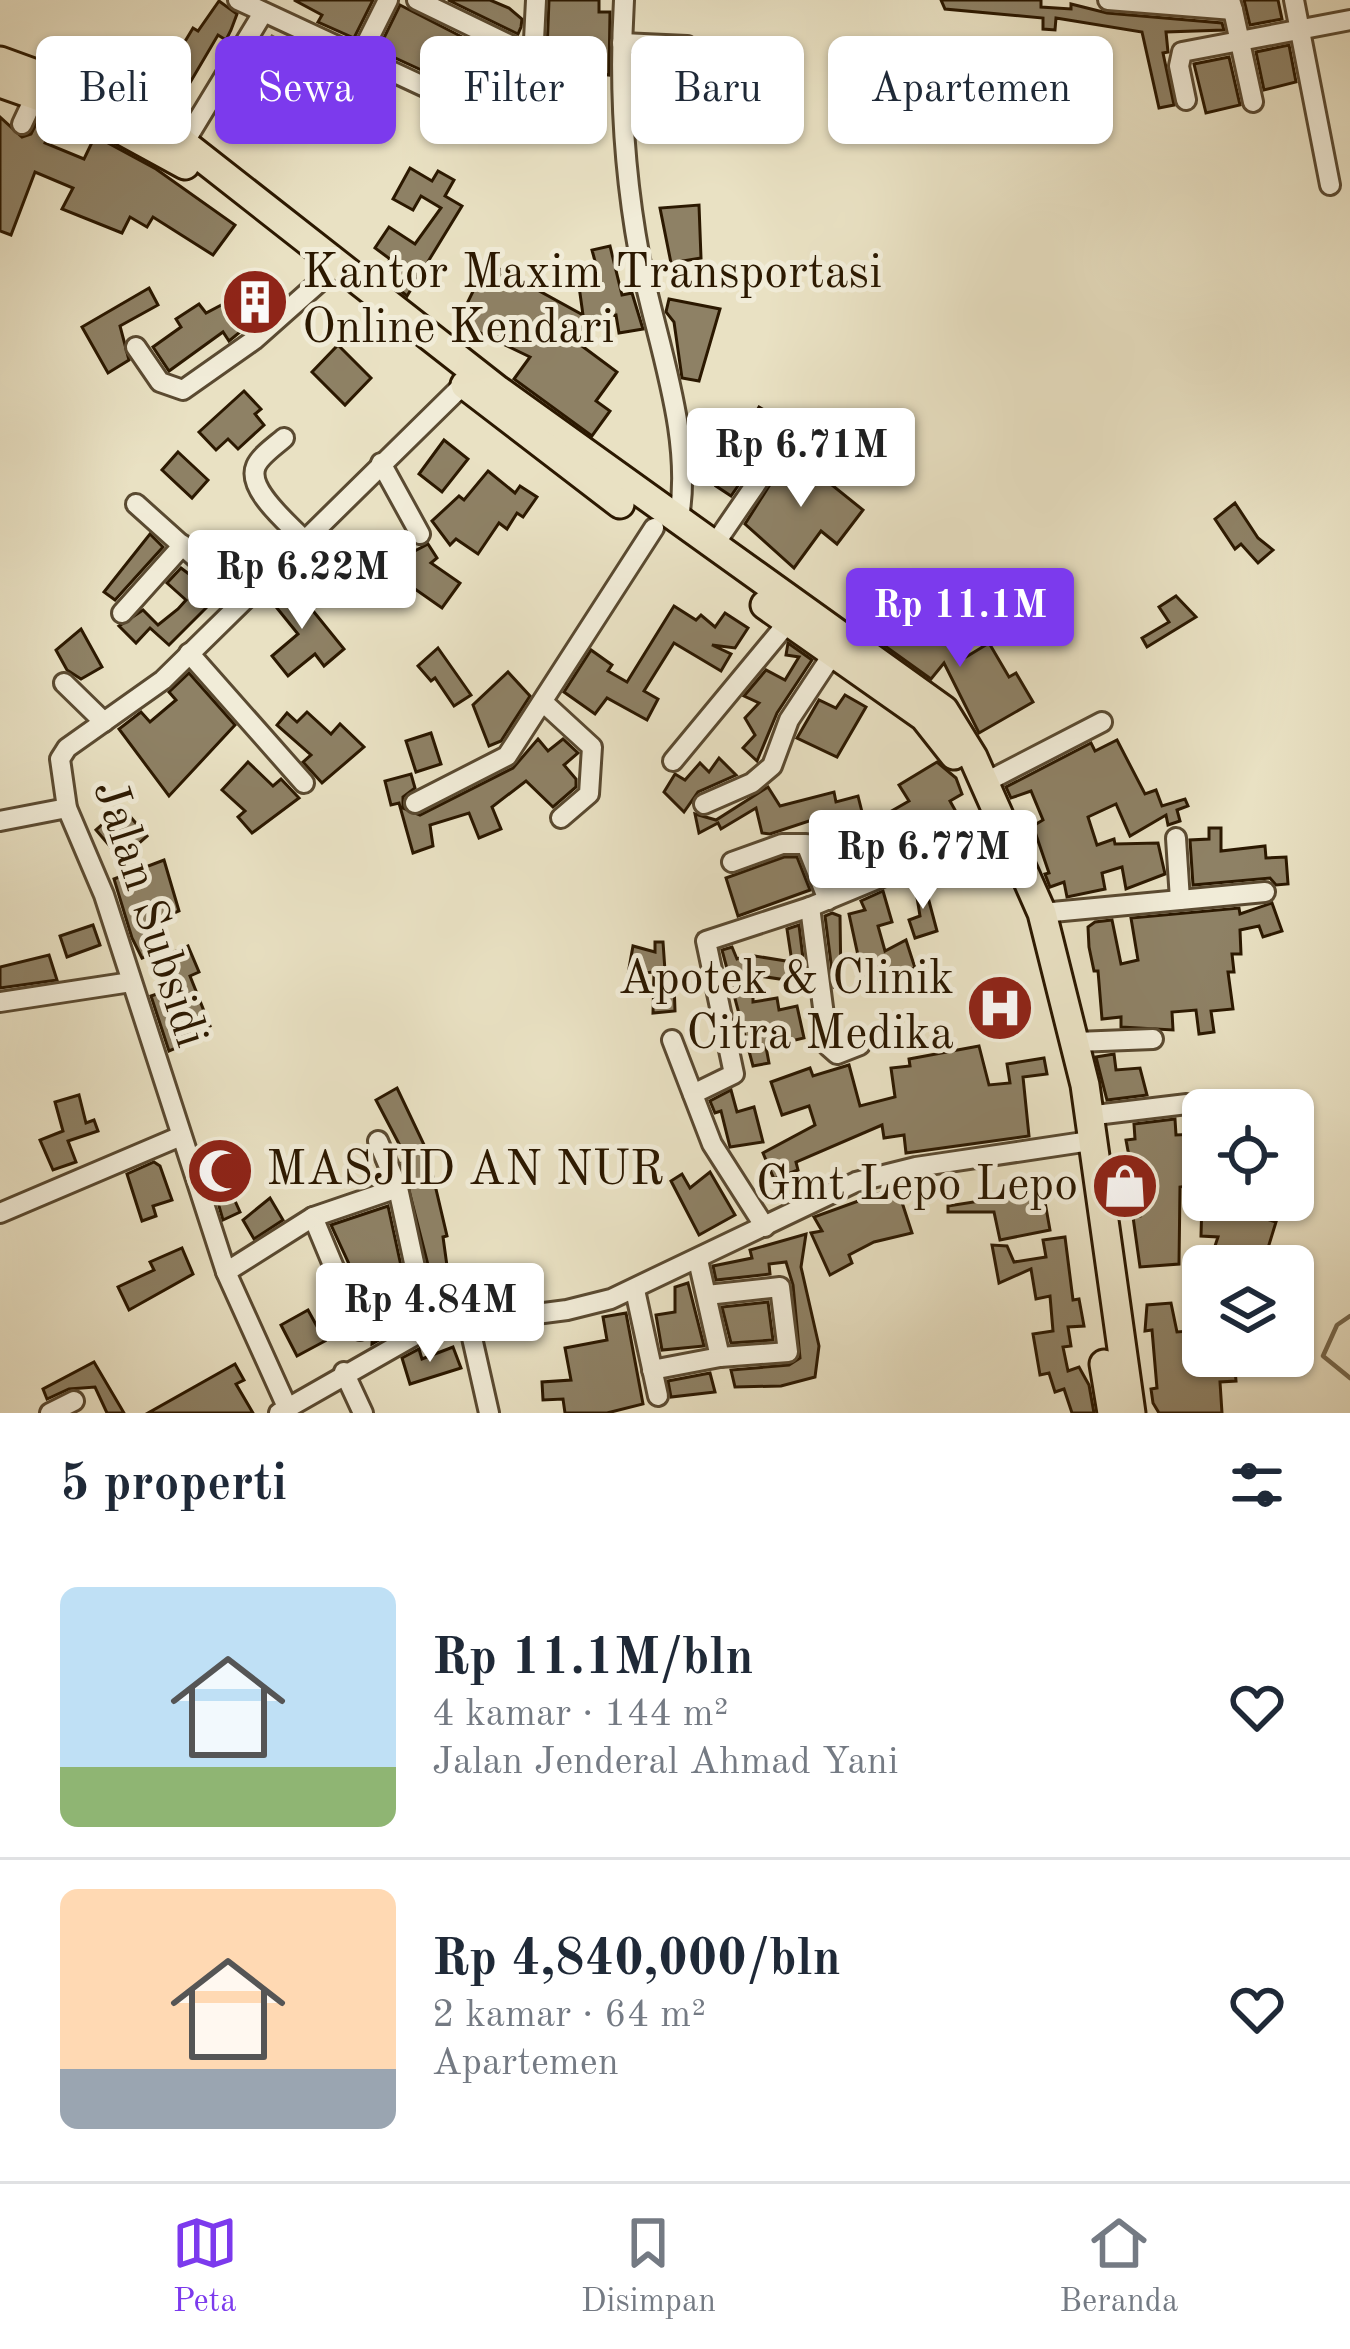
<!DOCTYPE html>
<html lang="id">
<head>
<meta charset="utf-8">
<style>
  body { margin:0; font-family:"Old Standard TT",serif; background:#f2f2f3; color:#1f2937; height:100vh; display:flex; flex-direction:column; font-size:45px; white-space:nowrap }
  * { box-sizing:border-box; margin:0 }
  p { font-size:39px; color:#747a83 }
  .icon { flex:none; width:66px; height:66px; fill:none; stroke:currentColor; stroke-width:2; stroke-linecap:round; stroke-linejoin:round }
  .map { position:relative; height:1413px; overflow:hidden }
  .drawer { display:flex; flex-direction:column; background:#fff; flex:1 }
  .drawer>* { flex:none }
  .banner { position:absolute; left:36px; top:36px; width:1278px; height:108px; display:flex; gap:24px }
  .fabs { position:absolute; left:1182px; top:1089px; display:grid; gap:24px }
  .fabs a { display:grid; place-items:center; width:132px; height:132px; border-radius:18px; background:#fff; box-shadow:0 3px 9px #0004; font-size:60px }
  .price { position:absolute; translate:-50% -102px; padding:0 27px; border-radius:12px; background:#fff; color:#222; font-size:39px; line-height:78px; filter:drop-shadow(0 3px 6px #0008) }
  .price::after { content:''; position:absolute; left:50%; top:72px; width:36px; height:27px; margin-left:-18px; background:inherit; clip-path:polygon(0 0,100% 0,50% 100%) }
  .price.active { background:#7c3aed; color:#fff }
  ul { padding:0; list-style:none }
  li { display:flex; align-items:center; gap:36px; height:300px; padding:0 60px }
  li+li { border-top:3px solid #e0e1e3 }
  li span { display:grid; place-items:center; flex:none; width:336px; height:240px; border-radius:18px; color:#555 }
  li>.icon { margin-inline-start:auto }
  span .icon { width:144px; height:144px; fill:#fffc; stroke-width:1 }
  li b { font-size:51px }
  h2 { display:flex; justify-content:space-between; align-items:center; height:144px; padding:0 60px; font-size:51px }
  .chip { padding:0 42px; border-radius:18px; background:#fff; box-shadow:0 3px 9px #0004; font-size:42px; line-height:108px }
  .chip.active { background:#7c3aed; color:#fff }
  .dock { display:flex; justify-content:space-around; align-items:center; height:168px; border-top:3px solid #e0e1e3; background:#fff; font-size:33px; color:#747a83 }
  .dock a { display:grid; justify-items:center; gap:6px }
  .dock .active { color:#7c3aed }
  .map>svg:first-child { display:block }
  .green { fill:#c9bfa2; stroke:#7a6c51; stroke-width:3 }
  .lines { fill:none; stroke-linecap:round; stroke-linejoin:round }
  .stream { stroke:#76684d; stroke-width:4.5 }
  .building { fill:#8e8165; stroke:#2b1800; stroke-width:3 }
  .minor-casing { stroke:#5a4a31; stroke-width:24 }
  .highway-casing { stroke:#2b1800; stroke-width:33 }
  .minor { stroke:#f1ecd8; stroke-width:18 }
  .highway { stroke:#e9e1c3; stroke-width:27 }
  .labels { text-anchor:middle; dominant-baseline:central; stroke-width:10; stroke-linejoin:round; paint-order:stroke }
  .poi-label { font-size:48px; fill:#2b1800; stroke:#f1ecd8; text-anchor:start }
  .street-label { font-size:48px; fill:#2b1800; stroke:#f1ecd8 }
</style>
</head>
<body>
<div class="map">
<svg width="1350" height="1413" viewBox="0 0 1350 1413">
  <rect width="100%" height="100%" fill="#e9e1c3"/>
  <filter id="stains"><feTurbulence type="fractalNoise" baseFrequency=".00167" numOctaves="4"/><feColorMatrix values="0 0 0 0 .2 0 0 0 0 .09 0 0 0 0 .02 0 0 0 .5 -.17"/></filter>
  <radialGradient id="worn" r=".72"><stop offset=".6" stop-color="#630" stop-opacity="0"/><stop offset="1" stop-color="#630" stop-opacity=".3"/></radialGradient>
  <!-- green -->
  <path class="green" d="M272,36L318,63L308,102L252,78Z"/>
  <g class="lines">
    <!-- stream -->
    <path class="stream" d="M1350,1316L1337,1325L1323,1356L1350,1378"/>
  </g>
  <!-- building -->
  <g class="building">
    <path d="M294,0H373L354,38L318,22L322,15Z"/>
    <path d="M448,0H490L509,8L522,19L521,27L518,34Z"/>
    <path d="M549,0H599V12H610L609,75L562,70V76L546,75Z"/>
    <path d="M941,0H1041V7L1071,9V4L1107,13L1222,23L1224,30L1166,32L1168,52L1163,53L1174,105L1159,108L1142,32L1056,18L1055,30L1043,29V18L945,9Z"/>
    <path d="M1244,0H1278L1282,19L1250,25Z"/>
    <path d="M219,1L237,14L231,30L226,40L218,35L181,98L159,85L193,28L198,31Z"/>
    <path d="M400,5L468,40L457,59L477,70L495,78L505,57L519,64L506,109L378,50Z"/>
    <path d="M1289,45L1296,82L1264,90L1256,52Z"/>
    <path d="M1229,57L1240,105L1206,113L1194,64Z"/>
    <path d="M40,116L54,122L45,143L84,159L95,136L156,169L235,225L213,255L153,217L147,227L130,217L122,233L62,209L73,188L35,172L11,235L0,231V117L22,137L31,134Z"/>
    <path d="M410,168L432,181L438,171L454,180L445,196L462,206L407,296L380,274L390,259L375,248L389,227L415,244L441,208L421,196L413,210L393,199Z"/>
    <path d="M699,205L701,258L671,263L660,208Z"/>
    <path d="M610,246L622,295L632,293L643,329L619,333L616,315L593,319L578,343L617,372L596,401L610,411L592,436L514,379L530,357L458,322L481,275L487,279L494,266L583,315L578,279L599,276L592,250Z"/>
    <path d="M255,274L279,300L229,341L223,332L169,371L153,347L181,327L176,319L199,304L206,313L225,303Z"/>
    <path d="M149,288L158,305L120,326L129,360L108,373L82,327Z"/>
    <path d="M669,299L720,309L699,381L682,378L674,322L666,312Z"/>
    <path d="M338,345L371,378L345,405L312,372Z"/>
    <path d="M244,391L261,409L255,414L264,425L238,449L228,439L216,450L199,432Z"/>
    <path d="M759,407L769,413L743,457L753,464L731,496L716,486L724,475L695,463L693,442L697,433L708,438L711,430L739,441Z"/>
    <path d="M444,440L468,459L442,492L419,474Z"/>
    <path d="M795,445L813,456L807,465L863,510L837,544L821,531L794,568L745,524Z"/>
    <path d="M178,452L208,480L192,498L162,470Z"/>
    <path d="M488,471L515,493L520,486L537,497L523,517L517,513L507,529L499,523L478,554L456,539L450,545L432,521L459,496L464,500Z"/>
    <path d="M1235,503L1258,538L1273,550L1258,563L1241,544L1235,549L1215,519Z"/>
    <path d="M150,534L163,547L115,600L104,592Z"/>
    <path d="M428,544L437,558L431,563L460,583L442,608L405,582L374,600L362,579Z"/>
    <path d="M181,568L218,596L169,645L150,628L136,643L119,626L143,610L158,625L178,609L186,600L167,583Z"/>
    <path d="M288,580L344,649L324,666L315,654L288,676L272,656L298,634L268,597Z"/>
    <path d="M1176,596L1196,617L1147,647L1142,638L1169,622L1159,607Z"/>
    <path d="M674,606L696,620L701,615L715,627L725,613L748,628L735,648L712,645L731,654L721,671L674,643L644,691L658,699L647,720L607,698L595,714L564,692L591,650L612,665L608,671L627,682Z"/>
    <path d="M905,617L925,633L942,622L966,657L989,643L1009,677L1016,673L1033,702L979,733L944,663L931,679L871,636L880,623L893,632Z"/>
    <path d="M81,629L102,667L81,679L67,670L56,650Z"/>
    <path d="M788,643L812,660L777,713L757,761L743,748L755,735L745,718L759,703L744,696L766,670L785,680L799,657L786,655Z"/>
    <path d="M438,648L471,695L454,706L435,678L431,681L418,666Z"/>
    <path d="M508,672L530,696L501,741L489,746L473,705Z"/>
    <path d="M189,673L235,725L169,796L119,729L141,712L150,722L176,700L169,692Z"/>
    <path d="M845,695L866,707L837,757L797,738L819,700L836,708Z"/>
    <path d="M307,712L331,734L340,724L364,747L322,783L303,762L311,755L277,725L287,713L297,722Z"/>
    <path d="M431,733L441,764L416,772L406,741Z"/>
    <path d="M538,739L548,751L563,739L578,753L564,765L576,779V787L553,807L526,781L492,807L501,829L479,838L469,813L430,825L433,846L413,853L399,803L391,805L385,781L411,774L415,788L403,797V808L420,815L513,768Z"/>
    <path d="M1117,740L1145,794L1156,790L1162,806L1185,799L1188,806L1177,810L1180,821L1168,825L1166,815L1130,836L1116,804L1088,817L1097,845L1114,839L1115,844L1158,843L1165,874L1126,889L1122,867L1102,873L1105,889L1067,897L1064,882L1050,887L1045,874L1049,873L1033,826L1043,820L1031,791L1011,798L1006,787L1091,743L1095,751Z"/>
    <path d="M719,758L736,775L698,792L684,812L664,792L675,774L685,780L700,763L709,772Z"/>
    <path d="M248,762L273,786L281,779L299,798L252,833L238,817L245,811L222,790Z"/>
    <path d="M937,762L956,778L962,794L950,801L965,828L910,851L906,843L888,850L876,820L909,801L899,785Z"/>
    <path d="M768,787L780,806L834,792L836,802L858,796L863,816L845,821L832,842L816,832L827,815L770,834L762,833L756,808L721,829L718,823L699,833L695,814L716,820Z"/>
    <path d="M122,807L147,836L121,859L96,830Z"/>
    <path d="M1209,828H1221V851L1265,846L1266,858L1286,857L1288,884L1276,885L1270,878L1193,885L1190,840L1209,839Z"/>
    <path d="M784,857H797L810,890L738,916L726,878Z"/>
    <path d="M164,860L179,911L153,922L169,954L188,946L199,972L190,976L210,1026L178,1039L181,1046L169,1051L151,996L166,991L150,955L142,958L132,938L114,879Z"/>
    <path d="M922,875L937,931L915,938L909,920L920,916L914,879Z"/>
    <path d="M883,891L892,922L878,926L885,951L906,940L915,968L864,983L849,914L865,910L861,901Z"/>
    <path d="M1272,903L1282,931L1263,937L1259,926L1240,930L1241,954H1232L1234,972H1228L1233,1009L1211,1011L1214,1032L1199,1034L1196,1010L1172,1012L1173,1030L1121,1027V1017L1102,1019L1098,971H1094L1089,947L1088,927L1095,922L1112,920L1121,964L1138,960L1131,918L1239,908L1240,914Z"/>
    <path d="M832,913L840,916L841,985L834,987L825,916Z"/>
    <path d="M93,925L100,945L67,957L60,936Z"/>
    <path d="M799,925L806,983L753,975V1002L777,998L779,1010L797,1006L804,1038L766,1047L769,1063L753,1066L722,950L732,947L737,959L749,955L792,962L787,929Z"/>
    <path d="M655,942H663L666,985L674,983L675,1011L653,1013L654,972L628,974L633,946L655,952Z"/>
    <path d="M49,955L57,980L0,988V967Z"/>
    <path d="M1017,988L1023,1015L973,1026L969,1010L988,1005L986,995Z"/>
    <path d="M979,1046L989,1085L1010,1083L1007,1064L1044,1058L1047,1074L1023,1077L1029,1136L906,1153L904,1135L884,1138L882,1125L796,1162L798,1170L774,1179L763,1153L815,1125L809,1106L782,1115L771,1082L810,1068L813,1076L849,1065L860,1106L895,1097L891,1068L910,1066L909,1059Z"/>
    <path d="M1114,1054L1116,1070L1140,1068L1147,1095L1107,1100L1096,1057Z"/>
    <path d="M397,1088L427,1151L447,1236L443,1237L447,1266L457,1302L439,1308L402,1163L408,1161L376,1100Z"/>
    <path d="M731,1090L737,1112L754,1107L763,1142L730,1147L721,1111L715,1113L710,1101Z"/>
    <path d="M79,1095L86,1123L94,1120L98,1131L68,1141L76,1162L53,1170L40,1140L63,1131L55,1102Z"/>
    <path d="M1175,1119L1176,1135L1198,1134L1201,1161H1193L1196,1185L1180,1187L1179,1264L1140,1267L1133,1217L1140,1216L1126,1140L1135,1139L1134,1124Z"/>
    <path d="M229,1146L238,1190L231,1192L240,1212L223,1220L203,1151Z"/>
    <path d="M154,1162L160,1166L172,1200L153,1206L156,1216L142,1221L127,1174Z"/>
    <path d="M710,1172L735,1215L699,1235L671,1181L682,1174L690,1188Z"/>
    <path d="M897,1187L912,1233L874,1242L849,1255L852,1263L830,1275L811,1233L822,1231L814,1217Z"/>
    <path d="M1043,1191L1050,1230L1000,1240L994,1212H948V1206Z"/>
    <path d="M270,1198L283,1220L254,1239L243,1220Z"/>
    <path d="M1202,1200H1223V1206L1276,1222L1264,1261L1215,1246L1218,1237L1201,1236Z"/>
    <path d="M388,1206L413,1321L372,1344L373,1316L331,1225Z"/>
    <path d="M806,1234L801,1267L819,1346L815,1377L781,1386L735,1387L731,1370L789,1365L800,1358L793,1285L786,1262L769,1264L770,1274L716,1280L713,1266L752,1258L750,1250Z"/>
    <path d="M1065,1237L1073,1300L1079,1299L1084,1326L1068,1327L1071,1346L1063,1347L1068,1371L1079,1367L1089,1385L1094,1413H1072L1064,1389L1055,1392L1049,1373L1040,1375L1033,1334L1053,1331L1050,1296L1036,1299L1031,1269L999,1283L992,1245L1007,1246L1014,1262L1046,1257L1043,1240Z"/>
    <path d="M182,1248L193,1274L129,1310L118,1287L154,1270L150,1262Z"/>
    <path d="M688,1283L704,1346L662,1350L656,1315L675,1312V1287Z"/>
    <path d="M768,1302L773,1340L731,1343L722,1307Z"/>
    <path d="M1171,1303L1177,1332L1203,1330V1356L1234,1357L1236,1381L1220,1382L1222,1413H1159L1153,1403L1151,1389L1157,1388L1152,1330L1145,1331L1147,1305Z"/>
    <path d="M308,1310L325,1341L297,1356L281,1325Z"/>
    <path d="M626,1313L643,1404L607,1413H565L563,1399L543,1400L542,1382L571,1380L565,1348L607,1340L603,1317Z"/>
    <path d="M453,1347L461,1368L410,1384L402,1358L419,1349L422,1359Z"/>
    <path d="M94,1362L124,1413H107L95,1387L69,1389L47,1399L43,1389Z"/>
    <path d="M235,1364L244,1380L236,1384L253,1413H148Z"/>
    <path d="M710,1373L715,1392L671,1397L668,1381Z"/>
  </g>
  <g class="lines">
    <!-- minor casing -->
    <g class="minor-casing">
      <g id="minor">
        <path d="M238,0L522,132L530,120L536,0"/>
        <path d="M417,0L533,56"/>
        <path d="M624,0C619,85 624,174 640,259C656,341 695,439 678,523"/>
        <path d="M1108,0L1233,10L1230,0"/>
        <path d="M1294,0L1330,185"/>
        <path d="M1233,10L1253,102"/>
        <path d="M622,43L687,46"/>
        <path d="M359,58L388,0"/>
        <path d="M1186,100L1179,66L1182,52L1350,20"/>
        <path d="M22,124L36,94"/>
        <path d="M184,143L263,13"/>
        <path d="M136,347L160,382L183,390L254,340L325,277"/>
        <path d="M284,438C276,445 260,456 256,466C246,489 288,523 302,538"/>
        <path d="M381,463L420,534"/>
        <path d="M136,504L243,600"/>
        <path d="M712,548L782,446"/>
        <path d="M122,613L183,545"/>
        <path d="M189,653L304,783"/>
        <path d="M64,683L104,722"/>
        <path d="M543,702L592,747L589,794L561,818"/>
        <path d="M673,761L789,621"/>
        <path d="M984,783L1102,722"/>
        <path d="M415,803L507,756L654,528"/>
        <path d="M704,804L752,783L772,766L789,720L834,652"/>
        <path d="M0,821L67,808"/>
        <path d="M1176,838L1180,900"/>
        <path d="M732,862L782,844H806L828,900"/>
        <path d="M810,907L828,1046L837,1054L860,1045"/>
        <path d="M1042,913L1265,892"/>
        <path d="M0,1002L131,982"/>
        <path d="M672,1040L712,1144L765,1227"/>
        <path d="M1076,1042L1153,1039"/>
        <path d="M693,1094L734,1074L706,941L810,907L991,832"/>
        <path d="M1087,1116L1187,1104"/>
        <path d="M378,1141L398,1188L428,1328"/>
        <path d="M0,1213L181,1136"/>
        <path d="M313,1217L360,1330"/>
        <path d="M698,1260L720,1357L788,1352L780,1287L707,1295"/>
        <path d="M226,1272L313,1217L398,1188"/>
        <path d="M635,1290L658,1396"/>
        <path d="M468,1320L489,1413"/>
        <path d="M652,1370L720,1357"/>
        <path d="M344,1372L363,1413"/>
        <path d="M287,1407L226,1272L104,895L67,808L60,759L67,748L163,680L464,384"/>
        <path d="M50,1413L74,1401"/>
        <path d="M279,1413L428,1328L567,1310L611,1299L856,1182L916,1167L1090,1141"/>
      </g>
    </g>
    <!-- highway casing -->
    <g class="highway-casing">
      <g id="highway">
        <path d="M0,61L99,97L173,135L498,390L944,710L973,757L1042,913L1085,1085L1131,1413"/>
        <path d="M0,83L97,117L185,165"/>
        <path d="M465,385L620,504"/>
        <path d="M765,605L924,717L954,755"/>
        <path d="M1104,1364L1112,1413"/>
      </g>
    </g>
    <!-- minor -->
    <use href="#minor" class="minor"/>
    <!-- highway -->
    <use href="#highway" class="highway"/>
  </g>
  <!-- icons -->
  <defs>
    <g id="building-disc" transform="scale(3.45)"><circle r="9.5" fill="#8f2418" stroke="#f1ecd8"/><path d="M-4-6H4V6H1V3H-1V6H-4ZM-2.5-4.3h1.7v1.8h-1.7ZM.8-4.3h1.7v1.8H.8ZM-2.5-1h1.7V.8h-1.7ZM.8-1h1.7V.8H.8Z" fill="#fff"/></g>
    <g id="hospital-disc" transform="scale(3.45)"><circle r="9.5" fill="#8f2418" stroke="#f1ecd8"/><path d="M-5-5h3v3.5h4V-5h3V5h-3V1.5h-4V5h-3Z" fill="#fff"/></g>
    <g id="mosque-disc" transform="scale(3.45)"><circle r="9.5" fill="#8f2418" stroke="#f1ecd8"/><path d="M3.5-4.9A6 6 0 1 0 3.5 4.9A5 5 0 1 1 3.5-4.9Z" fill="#fff"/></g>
    <g id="shop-disc" transform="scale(3.45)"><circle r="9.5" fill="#8f2418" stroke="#f1ecd8"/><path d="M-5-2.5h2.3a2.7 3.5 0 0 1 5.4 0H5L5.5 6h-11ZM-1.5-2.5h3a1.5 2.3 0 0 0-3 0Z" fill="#fff"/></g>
  </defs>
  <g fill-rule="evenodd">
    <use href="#building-disc" x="255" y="302"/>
    <use href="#hospital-disc" x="1000" y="1008"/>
    <use href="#mosque-disc" x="220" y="1171"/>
    <use href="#shop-disc" x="1125" y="1186"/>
  </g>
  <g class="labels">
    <!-- poi labels -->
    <g class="poi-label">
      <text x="302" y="274">Kantor Maxim Transportasi<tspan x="302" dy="55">Online Kendari</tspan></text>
      <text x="954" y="980" text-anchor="end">Apotek &amp; Clinik<tspan x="954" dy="55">Citra Medika</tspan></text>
      <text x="266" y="1171">MASJID AN NUR</text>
      <text x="1078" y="1186" text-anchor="end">Gmt Lepo Lepo</text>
    </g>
    <!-- street labels -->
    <g class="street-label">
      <text transform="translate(149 914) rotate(72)">Jalan Subsidi</text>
    </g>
  </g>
  <rect width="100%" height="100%" filter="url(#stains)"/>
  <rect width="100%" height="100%" fill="url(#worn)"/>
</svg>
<div class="fabs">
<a><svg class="icon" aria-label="locate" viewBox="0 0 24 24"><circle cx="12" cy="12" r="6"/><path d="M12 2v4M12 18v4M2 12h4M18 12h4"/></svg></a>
<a><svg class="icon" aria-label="layers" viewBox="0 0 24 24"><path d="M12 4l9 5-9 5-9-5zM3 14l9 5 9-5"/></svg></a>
</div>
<b class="price" style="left:801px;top:510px">Rp 6.71M</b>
<b class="price" style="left:302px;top:632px">Rp 6.22M</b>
<b class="price active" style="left:960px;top:670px">Rp 11.1M</b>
<b class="price" style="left:923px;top:912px">Rp 6.77M</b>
<b class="price" style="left:430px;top:1365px">Rp 4.84M</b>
<div class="banner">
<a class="chip">Beli</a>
<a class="chip active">Sewa</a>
<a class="chip">Filter</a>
<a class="chip">Baru</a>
<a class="chip">Apartemen</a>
</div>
</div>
<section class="drawer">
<h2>5 properti<svg class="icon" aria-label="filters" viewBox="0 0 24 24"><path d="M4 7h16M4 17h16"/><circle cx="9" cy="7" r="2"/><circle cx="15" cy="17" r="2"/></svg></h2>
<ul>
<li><span style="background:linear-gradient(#bfe0f5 75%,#8fb573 0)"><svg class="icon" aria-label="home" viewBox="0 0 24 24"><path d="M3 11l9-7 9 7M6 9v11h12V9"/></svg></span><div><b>Rp 11.1M/bln</b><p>4 kamar · 144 m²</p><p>Jalan Jenderal Ahmad Yani</p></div><svg class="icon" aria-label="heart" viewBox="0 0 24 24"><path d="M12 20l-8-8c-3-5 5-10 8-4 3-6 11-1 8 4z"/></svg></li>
<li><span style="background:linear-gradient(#ffd9b3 75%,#9aa5b1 0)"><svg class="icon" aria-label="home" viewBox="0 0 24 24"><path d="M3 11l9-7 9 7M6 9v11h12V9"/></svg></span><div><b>Rp 4,840,000/bln</b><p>2 kamar · 64 m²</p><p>Apartemen</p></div><svg class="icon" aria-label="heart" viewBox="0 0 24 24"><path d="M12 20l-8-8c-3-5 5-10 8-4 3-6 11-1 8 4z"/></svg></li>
</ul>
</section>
<nav class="dock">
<a class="active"><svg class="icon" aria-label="map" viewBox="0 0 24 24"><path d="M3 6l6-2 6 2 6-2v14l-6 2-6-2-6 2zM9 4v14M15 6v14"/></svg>Peta</a>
<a><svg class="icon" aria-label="saved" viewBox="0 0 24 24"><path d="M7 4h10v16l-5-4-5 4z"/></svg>Disimpan</a>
<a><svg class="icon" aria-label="home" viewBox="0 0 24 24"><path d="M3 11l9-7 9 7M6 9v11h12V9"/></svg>Beranda</a>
</nav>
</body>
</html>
